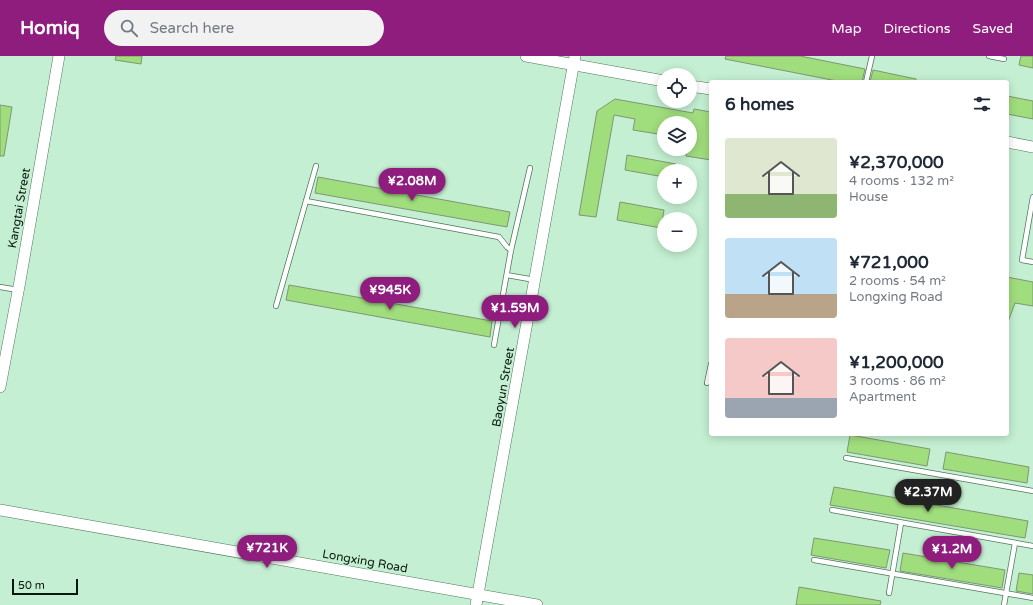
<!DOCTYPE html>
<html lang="en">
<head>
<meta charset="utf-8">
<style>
  body { margin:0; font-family:"Varela Round",sans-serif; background:#f2f2f3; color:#1f2937; height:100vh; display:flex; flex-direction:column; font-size:15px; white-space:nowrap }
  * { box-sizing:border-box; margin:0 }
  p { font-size:13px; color:#747a83 }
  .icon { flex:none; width:22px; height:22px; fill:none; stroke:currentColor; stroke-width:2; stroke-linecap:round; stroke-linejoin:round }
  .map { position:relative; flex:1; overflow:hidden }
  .details { position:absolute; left:709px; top:24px; width:300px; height:356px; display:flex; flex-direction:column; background:#fff; border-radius:4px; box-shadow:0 2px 10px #0003 }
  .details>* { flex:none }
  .controls { position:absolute; left:657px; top:12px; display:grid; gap:8px }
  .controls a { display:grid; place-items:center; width:40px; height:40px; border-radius:50%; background:#fff; box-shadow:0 2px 10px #0003; font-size:20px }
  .scale { position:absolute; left:12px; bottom:10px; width:66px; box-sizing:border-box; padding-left:4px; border:2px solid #08180e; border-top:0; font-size:11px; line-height:14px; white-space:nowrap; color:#08180e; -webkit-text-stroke:3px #c4efd2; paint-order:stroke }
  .price { position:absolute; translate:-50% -34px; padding:0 9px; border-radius:14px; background:#8f1d7e; color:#fff; font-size:13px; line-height:26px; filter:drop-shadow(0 1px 2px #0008) }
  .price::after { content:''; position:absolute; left:50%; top:24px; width:12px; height:9px; margin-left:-6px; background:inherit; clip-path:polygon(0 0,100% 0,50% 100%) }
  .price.current { background:#222; color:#fff }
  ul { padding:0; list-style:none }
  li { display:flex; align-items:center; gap:12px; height:100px; padding:0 16px }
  li span { display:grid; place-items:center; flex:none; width:112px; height:80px; border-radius:4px; color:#555 }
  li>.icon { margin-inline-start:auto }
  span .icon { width:48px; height:48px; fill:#fffc; stroke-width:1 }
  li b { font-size:17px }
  h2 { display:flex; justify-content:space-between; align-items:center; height:48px; padding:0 16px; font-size:17px }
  header { display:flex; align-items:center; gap:24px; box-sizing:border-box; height:56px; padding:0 20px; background:#8f1d7e; color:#fff }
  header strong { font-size:19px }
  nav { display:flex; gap:22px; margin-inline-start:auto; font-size:14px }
  .search { width:280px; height:36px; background:#f2f2f3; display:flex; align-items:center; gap:10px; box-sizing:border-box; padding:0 14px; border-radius:22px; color:#747a83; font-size:15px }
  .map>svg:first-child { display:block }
  .building { fill:#a0dd7d; stroke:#7f9773 }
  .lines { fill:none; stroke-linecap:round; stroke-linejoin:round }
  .service-casing { stroke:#4f765c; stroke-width:6 }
  .tertiary-casing { stroke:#4f765c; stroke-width:12 }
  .service { stroke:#fff; stroke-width:4.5 }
  .tertiary { stroke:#fff; stroke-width:11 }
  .labels { text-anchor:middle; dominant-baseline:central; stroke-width:3; stroke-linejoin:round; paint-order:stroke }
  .street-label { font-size:12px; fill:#08180e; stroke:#c4efd2 }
</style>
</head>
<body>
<header>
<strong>Homiq</strong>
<div class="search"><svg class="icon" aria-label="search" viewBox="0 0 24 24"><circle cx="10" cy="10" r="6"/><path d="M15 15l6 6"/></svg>Search here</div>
<nav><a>Map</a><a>Directions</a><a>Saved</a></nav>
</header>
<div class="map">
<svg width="1033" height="549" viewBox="0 0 1033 549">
  <rect width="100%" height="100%" fill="#c4efd2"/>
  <!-- building -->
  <g class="building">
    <path d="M116,0H142L141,8L115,4Z"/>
    <path d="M726,0H800L865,13L862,26H842L725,3Z"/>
    <path d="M1021,0H1033V12L1019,9Z"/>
    <path d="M873,14L916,23V26H870Z"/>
    <path d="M1007,40L1033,45V63L1007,58Z"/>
    <path d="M615,43L693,57L694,53L711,56V104L686,100L687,93H690V76L692,67H664V79L633,74L635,63L614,59L596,161L579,159L597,55Z"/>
    <path d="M0,49L12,51L4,100H0Z"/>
    <path d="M627,99L676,108L675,115H664V121L625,114Z"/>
    <path d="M318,121L510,156L507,171L315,137Z"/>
    <path d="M620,146L664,154L661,172L617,164Z"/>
    <path d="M1007,221L1033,226V250L1015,247L1008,266Z"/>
    <path d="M289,229L492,265L490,281L286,244Z"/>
    <path d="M850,379L930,393L927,410L847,396Z"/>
    <path d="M946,396L1029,411L1027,427L943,413Z"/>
    <path d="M834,431L1028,465L1025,482L830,449Z"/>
    <path d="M814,482L890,494L886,512L811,499Z"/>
    <path d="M903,497L1005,514L1002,532L900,515Z"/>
    <path d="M1019,517L1033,519V538L1016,535Z"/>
    <path d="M799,531L881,545L880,549H796Z"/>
  </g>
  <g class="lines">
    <!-- service casing -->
    <g class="service-casing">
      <g id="service">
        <path d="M989,0L1004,3"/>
        <path d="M866,26L872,0"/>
        <path d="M1033,141L1022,204L1033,206"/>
        <path d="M306,145L499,181L507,191L511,194"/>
        <path d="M507,219L535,224"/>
        <path d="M0,231L18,234"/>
        <path d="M276,250L316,110"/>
        <path d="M494,289L511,194L530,112"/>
        <path d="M707,327L711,308"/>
        <path d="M846,402L1033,435"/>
        <path d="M832,454L1033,490"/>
        <path d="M814,504L1033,542"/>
        <path d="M889,537L901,467"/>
        <path d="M1004,549L1015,487"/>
      </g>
    </g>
    <!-- tertiary casing -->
    <g class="tertiary-casing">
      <g id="tertiary">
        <path d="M526,0L664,25"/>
        <path d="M690,30L711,33"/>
        <path d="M1007,86L1033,91"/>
        <path d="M0,331L20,225L59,0"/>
        <path d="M0,454L537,549"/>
        <path d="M476,549L575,0"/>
      </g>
    </g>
    <!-- service -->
    <use href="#service" class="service"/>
    <!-- tertiary -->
    <use href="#tertiary" class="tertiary"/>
  </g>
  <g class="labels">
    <!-- street labels -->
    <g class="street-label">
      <text transform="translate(19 152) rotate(-80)">Kangtai Street</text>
      <text transform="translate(503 331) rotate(-80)">Baoyun Street</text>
      <text transform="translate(365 505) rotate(10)">Longxing Road</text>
    </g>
  </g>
</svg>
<div class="controls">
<a><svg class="icon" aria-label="locate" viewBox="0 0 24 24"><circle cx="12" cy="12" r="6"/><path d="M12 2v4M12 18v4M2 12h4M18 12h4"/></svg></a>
<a><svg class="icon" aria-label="layers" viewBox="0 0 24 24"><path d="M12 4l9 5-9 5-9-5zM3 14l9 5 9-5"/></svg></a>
<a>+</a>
<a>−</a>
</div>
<div class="scale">50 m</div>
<b class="price" style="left:412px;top:146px">¥2.08M</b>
<b class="price" style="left:390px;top:255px">¥945K</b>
<b class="price" style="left:515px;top:273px">¥1.59M</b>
<b class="price current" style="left:928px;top:457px">¥2.37M</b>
<b class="price" style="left:267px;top:513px">¥721K</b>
<b class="price" style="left:952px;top:514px">¥1.2M</b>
<section class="details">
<h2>6 homes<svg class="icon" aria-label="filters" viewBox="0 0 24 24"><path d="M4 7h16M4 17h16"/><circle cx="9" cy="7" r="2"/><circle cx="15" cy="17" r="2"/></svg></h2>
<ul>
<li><span style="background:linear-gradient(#dfe7d0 70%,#8fb573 0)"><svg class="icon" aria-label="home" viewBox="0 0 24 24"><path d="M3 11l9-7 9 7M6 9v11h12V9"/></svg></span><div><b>¥2,370,000</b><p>4 rooms · 132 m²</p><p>House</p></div></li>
<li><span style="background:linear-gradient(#bfe0f5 70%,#b9a48a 0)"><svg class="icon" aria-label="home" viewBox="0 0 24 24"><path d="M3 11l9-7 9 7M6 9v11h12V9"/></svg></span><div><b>¥721,000</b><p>2 rooms · 54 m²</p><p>Longxing Road</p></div></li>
<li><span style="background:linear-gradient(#f6c9c9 75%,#9aa5b1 0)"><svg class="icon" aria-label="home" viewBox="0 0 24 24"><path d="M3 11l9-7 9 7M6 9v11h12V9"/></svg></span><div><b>¥1,200,000</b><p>3 rooms · 86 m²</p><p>Apartment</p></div></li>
</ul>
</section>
</div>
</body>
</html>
